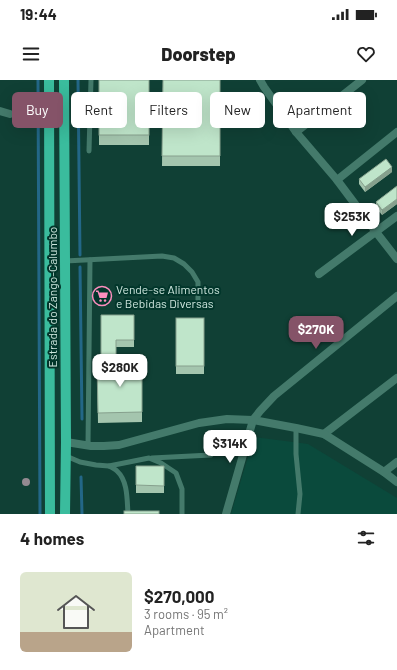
<!DOCTYPE html>
<html lang="en">
<head>
<meta charset="utf-8">
<style>
  body { margin:0; font-family:Barlow,sans-serif; background:#f2f2f2; color:#222; height:100vh; display:flex; flex-direction:column; font-size:15px; white-space:nowrap }
  * { box-sizing:border-box; margin:0 }
  p { font-size:13px; color:#767676 }
  .icon { flex:none; width:22px; height:22px; fill:none; stroke:currentColor; stroke-width:2; stroke-linecap:round; stroke-linejoin:round }
  .map { position:relative; height:434px; overflow:hidden }
  .details { display:flex; flex-direction:column; background:#fff; flex:1 }
  .details>* { flex:none }
  .guide { position:absolute; left:12px; top:12px; width:373px; height:36px; display:flex; gap:8px }
  .price { position:absolute; translate:-50% -34px; padding:0 9px; border-radius:8px; background:#fff; color:#222; font-size:13px; line-height:26px; filter:drop-shadow(0 1px 2px #0008) }
  .price::after { content:''; position:absolute; left:50%; top:24px; width:12px; height:9px; margin-left:-6px; background:inherit; clip-path:polygon(0 0,100% 0,50% 100%) }
  .price.on { background:#855368; color:#fff }
  ul { padding:0; list-style:none }
  li { display:flex; align-items:center; gap:12px; height:100px; padding:0 20px }
  li+li { border-top:1px solid #e0e0e0 }
  li span { display:grid; place-items:center; flex:none; width:112px; height:80px; border-radius:6px; color:#555 }
  li>.icon { margin-inline-start:auto }
  span .icon { width:48px; height:48px; fill:#fffc; stroke-width:1 }
  li b { font-size:17px }
  h2 { display:flex; justify-content:space-between; align-items:center; height:48px; padding:0 20px; font-size:17px }
  .chip { padding:0 14px; border-radius:6px; background:#fff; box-shadow:0 4px 16px #0002; font-size:14px; line-height:36px }
  .chip.on { background:#855368; color:#fff }
  .status { display:flex; justify-content:space-between; align-items:center; height:28px; padding:0 20px; background:#fff; direction:ltr }
  .status svg { height:11px; fill:currentColor }
  header { display:flex; justify-content:space-between; align-items:center; height:52px; padding:0 20px; background:#fff; font-size:18px; font-weight:800 }
  .map>svg:first-child { display:block }
  .built { fill:#0a4a3c }
  .lines { fill:none; stroke-linecap:round; stroke-linejoin:round }
  .stream { stroke:#236787; stroke-width:3 }
  .lane { stroke:#447a6b; stroke-width:5 }
  .street { stroke:#447a6b; stroke-width:8 }
  .primary { stroke:#3abc9d; stroke-width:10 }
  .tree { fill:#938a91 }
  .wall { fill:#a4c5ae }
  .shaded-wall { fill:#86a08d }
  .building { fill:#bfe5ca; stroke:#86a08d }
  .labels { text-anchor:middle; dominant-baseline:central; stroke-width:4; stroke-linejoin:round; paint-order:stroke }
  .poi-label { font-size:12px; fill:#cde5dd; stroke:#02362b; text-anchor:start }
  .street-label { font-size:12px; fill:#cde5dd; stroke:#02362b }
</style>
</head>
<body>
<div class="status"><b>19:44</b><svg viewBox="0 0 49 12"><path d="M0 12V9h3v3zM5 12V6h3v6zM10 12V3h3v9zM15 12V0h3v12zM26 1h20v11H26zM47 4h2v5h-2z"/></svg></div>
<header><svg class="icon" aria-label="menu" viewBox="0 0 24 24"><path d="M4 6h16M4 12h16M4 18h16"/></svg>Doorstep<svg class="icon" aria-label="heart" viewBox="0 0 24 24"><path d="M12 20l-8-8c-3-5 5-10 8-4 3-6 11-1 8 4z"/></svg></header>
<div class="map">
<svg width="397" height="434" viewBox="0 0 397 434">
  <rect width="100%" height="100%" fill="#104035"/>
  <!-- built -->
  <path class="built" d="M254,357L308,364L397,418V434H231Z"/>
  <g class="lines">
    <!-- stream -->
    <g class="stream">
      <path d="M38,0L40,434"/>
      <path d="M78,0L80,175"/>
      <path d="M80,187L82,339"/>
      <path d="M81,397L82,434"/>
    </g>
    <!-- lane -->
    <g class="lane">
      <path d="M89,71L91,0"/>
      <path d="M65,181L162,176L174,178L184,184L192,192L198,202V225"/>
      <path d="M296,348V374L300,414L298,434"/>
      <path d="M88,365L90,180"/>
      <path d="M66,376L80,382L96,385L109,386L149,378L161,383L176,393L182,409V434"/>
      <path d="M152,378L211,375"/>
      <path d="M109,386C111,387 115,389 117,391C128,401 127,420 128,434"/>
    </g>
    <!-- street -->
    <g class="street">
      <path d="M260,0L264,7L296,52L337,100L376,152L397,179"/>
      <path d="M0,31L10,34"/>
      <path d="M296,52L362,0"/>
      <path d="M337,100L397,52"/>
      <path d="M319,194L397,136"/>
      <path d="M324,354L397,298"/>
      <path d="M66,362L91,366H104L119,365L199,343L227,339L253,340L296,348L324,354L384,392L397,402"/>
      <path d="M384,392L397,382"/>
      <path d="M226,434L253,340L260,331L274,316L397,216"/>
    </g>
    <!-- primary -->
    <g class="primary">
      <path d="M49,0L50,434"/>
      <path d="M64,0L66,362L65,434"/>
    </g>
  </g>
  <!-- trees -->
  <circle class="tree" cx="26" cy="402" r="4"/>
  <!-- wall -->
  <g class="wall">
    <rect x="99" y="0" width="50" height="65"/>
    <path d="M163,0H220V86H162Z"/>
    <path d="M392,92L365,112L359,104V99Z"/>
    <path d="M397,106V124L382,135L376,128V122Z"/>
    <path d="M101,235H134V267H116V283H142V342L98,343L97,283H101Z"/>
    <rect x="176" y="238" width="28" height="56"/>
    <rect x="136" y="386" width="28" height="27"/>
  </g>
  <!-- shaded-wall -->
  <g class="shaded-wall">
    <path d="M392,87V92L365,112V107Z"/>
    <path d="M397,119V124L382,135V130Z"/>
  </g>
  <!-- building -->
  <g class="building">
    <rect x="99" y="0" width="50" height="55"/>
    <path d="M163,0H220V76H162Z"/>
    <path d="M386,79L392,87L365,107L359,99Z"/>
    <path d="M397,106V119L382,130L376,122Z"/>
    <path d="M101,235H134V260H116V283H101Z"/>
    <rect x="176" y="238" width="28" height="48"/>
    <path d="M97,283H142V332L98,333Z"/>
    <path d="M136,386H164V406L136,405Z"/>
    <rect x="124" y="431" width="35" height="3"/>
  </g>
  <!-- icons -->
  <defs>
    <g id="supermarket-ring" transform="scale(1)"><circle r="9.5" fill="#02362b" stroke="#fd8ebe" stroke-width="1.5"/><path d="M-6-5.5h2.5l.6 2H6L4.5 2H-2.5L-4.4-4H-6ZM-1.5 3.2a1.3 1.3 0 1 0 .1 0ZM3 3.2a1.3 1.3 0 1 0 .1 0Z" fill="#fd8ebe"/></g>
  </defs>
  <g fill-rule="evenodd">
    <use href="#supermarket-ring" x="102" y="216"/>
  </g>
  <g class="labels">
    <!-- poi labels -->
    <g class="poi-label">
      <text x="116" y="209">Vende-se Alimentos<tspan x="116" dy="14">e Bebidas Diversas</tspan></text>
    </g>
    <!-- street labels -->
    <g class="street-label">
      <text transform="translate(52 217) rotate(-90)">Estrada do Zango-Calumbo</text>
    </g>
  </g>
</svg>
<b class="price" style="left:352px;top:157px">$253K</b>
<b class="price on" style="left:316px;top:270px">$270K</b>
<b class="price" style="left:120px;top:308px">$280K</b>
<b class="price" style="left:230px;top:384px">$314K</b>
<div class="guide">
<a class="chip on">Buy</a>
<a class="chip">Rent</a>
<a class="chip">Filters</a>
<a class="chip">New</a>
<a class="chip">Apartment</a>
</div>
</div>
<section class="details">
<h2>4 homes<svg class="icon" aria-label="filters" viewBox="0 0 24 24"><path d="M4 7h16M4 17h16"/><circle cx="9" cy="7" r="2"/><circle cx="15" cy="17" r="2"/></svg></h2>
<ul>
<li><span style="background:linear-gradient(#dfe7d0 75%,#b9a48a 0)"><svg class="icon" aria-label="home" viewBox="0 0 24 24"><path d="M3 11l9-7 9 7M6 9v11h12V9"/></svg></span><div><b>$270,000</b><p>3 rooms · 95 m²</p><p>Apartment</p></div></li>
</ul>
</section>
</body>
</html>
